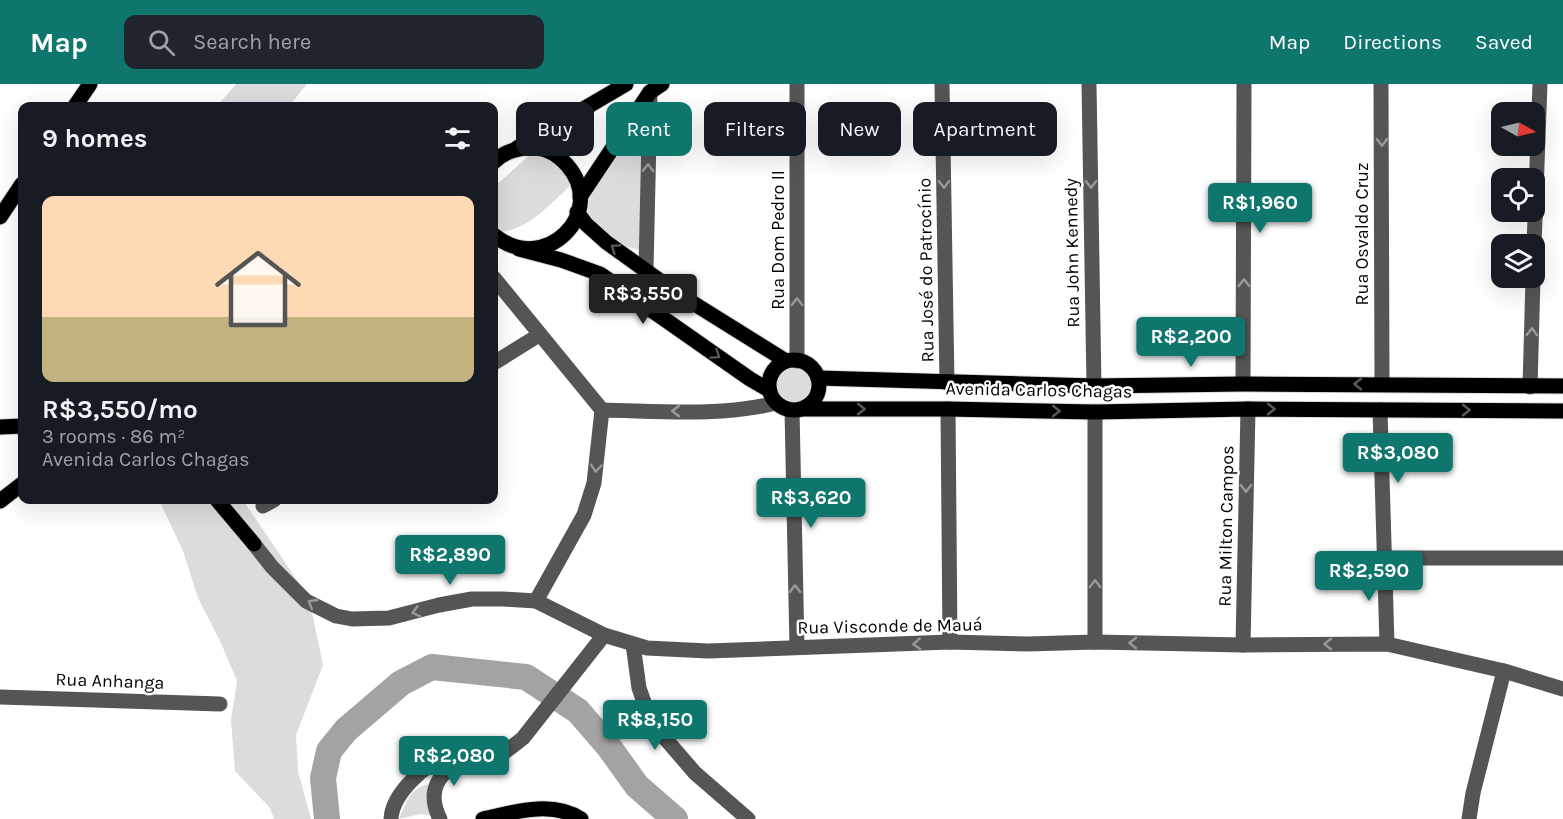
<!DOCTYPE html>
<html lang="en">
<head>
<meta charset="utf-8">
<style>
  body { margin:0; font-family:Karla,sans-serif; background:#20242c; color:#f1f3f6; height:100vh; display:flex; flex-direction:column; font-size:22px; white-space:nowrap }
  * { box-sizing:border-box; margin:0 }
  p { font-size:20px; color:#9ea1a6 }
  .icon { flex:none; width:33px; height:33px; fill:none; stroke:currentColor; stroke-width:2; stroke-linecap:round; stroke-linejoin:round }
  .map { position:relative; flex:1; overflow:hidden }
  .drawer { position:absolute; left:18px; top:18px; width:480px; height:402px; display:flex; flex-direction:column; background:#171b24; border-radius:12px; box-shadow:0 6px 24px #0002 }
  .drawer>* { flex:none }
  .top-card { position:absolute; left:516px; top:18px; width:570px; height:54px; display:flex; gap:12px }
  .needle { width:39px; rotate:98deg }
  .fabs { position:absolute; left:1491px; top:18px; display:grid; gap:12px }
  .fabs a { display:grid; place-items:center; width:54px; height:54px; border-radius:12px; background:#171b24; box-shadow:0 6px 24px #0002; font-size:30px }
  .price { position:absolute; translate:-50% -51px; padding:0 14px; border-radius:6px; background:#0f766e; color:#fff; font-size:20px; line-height:39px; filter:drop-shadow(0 2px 3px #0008) }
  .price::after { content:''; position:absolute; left:50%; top:36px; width:18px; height:14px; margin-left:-9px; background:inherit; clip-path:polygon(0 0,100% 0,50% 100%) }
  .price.active { background:#222; color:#fff }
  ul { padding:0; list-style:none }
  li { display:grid; align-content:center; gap:12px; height:318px; padding:0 24px }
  li span { display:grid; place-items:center; height:186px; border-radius:12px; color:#555 }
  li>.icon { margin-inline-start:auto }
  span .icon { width:108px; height:108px; fill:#fffc; stroke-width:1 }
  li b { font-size:26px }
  h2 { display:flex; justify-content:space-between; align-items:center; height:72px; padding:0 24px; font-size:26px }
  .pill { padding:0 21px; border-radius:12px; background:#171b24; box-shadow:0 6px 24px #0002; font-size:21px; line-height:54px }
  .pill.active { background:#0f766e; color:#fff }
  header { display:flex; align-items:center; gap:36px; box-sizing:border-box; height:84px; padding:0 30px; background:#0f766e; color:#fff }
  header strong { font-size:28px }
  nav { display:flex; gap:33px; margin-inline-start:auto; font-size:21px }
  .search { width:420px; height:54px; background:#20242c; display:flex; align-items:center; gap:15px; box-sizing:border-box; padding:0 21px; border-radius:12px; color:#9ea1a6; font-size:22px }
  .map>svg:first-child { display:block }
  .green { fill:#dcdcdc }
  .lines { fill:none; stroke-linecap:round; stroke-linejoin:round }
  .river { stroke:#a3a3a3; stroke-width:26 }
  .major-casing { stroke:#dbdbdb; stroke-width:17 }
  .minor { stroke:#555; stroke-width:15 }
  .major { stroke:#000; stroke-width:15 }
  .oneway { stroke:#999 }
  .oneway2 { stroke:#595959 }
  .labels { text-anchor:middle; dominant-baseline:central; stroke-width:5; stroke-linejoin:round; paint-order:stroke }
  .street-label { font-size:18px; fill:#000; stroke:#fff }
</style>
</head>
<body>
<header>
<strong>Map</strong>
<div class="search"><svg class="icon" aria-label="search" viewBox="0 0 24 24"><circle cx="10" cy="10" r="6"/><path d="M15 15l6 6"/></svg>Search here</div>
<nav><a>Map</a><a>Directions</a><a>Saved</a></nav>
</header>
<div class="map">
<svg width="1563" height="735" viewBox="0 0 1563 735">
  <rect width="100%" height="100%" fill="#fff"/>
  <!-- green -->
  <g class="green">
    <path d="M236,0H307L289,22H217Z"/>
    <path d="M644,41L639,166L619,160L591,137L585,118L626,57Z"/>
    <path d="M533,68L556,78L570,93L569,103C549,121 527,147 498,148L494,142V103Z"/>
    <circle cx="793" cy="301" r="20"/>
    <path d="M159,416H243L309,514L323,581L296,651L298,687L311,735H274L270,724L235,687L231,636L237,597L221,559L198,514L183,467Z"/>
    <path d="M428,700L429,723L432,732L421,730L399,735C407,718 409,705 428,700Z"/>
  </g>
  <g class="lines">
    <!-- river -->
    <path class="river" d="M327,735L323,694L329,667L346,646L401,599L432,583L526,593L578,627L609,663L637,702L675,735"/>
    <!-- major casing -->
    <g class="major-casing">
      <g id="major">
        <path d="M75,22L90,0"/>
        <path d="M517,64L626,0"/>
        <path d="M494,78C504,67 521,63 536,64C548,65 559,72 567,81C609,129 544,193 494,151"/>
        <path d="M580,113L650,8L662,0"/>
        <path d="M577,128L586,140L606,158L677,209L786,277"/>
        <path d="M0,133L22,100"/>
        <path d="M519,165L561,176L600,190L750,295L769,306"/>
        <circle cx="794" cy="301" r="25"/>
        <path d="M818,294L1094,302L1243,300L1563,302"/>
        <path d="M802,325H948L1095,328L1248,325L1563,327"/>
        <path d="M0,343L22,342"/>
        <path d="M217,416L254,460"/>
        <path d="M0,417L22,400"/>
        <path d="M483,735C514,728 552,716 581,735"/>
      </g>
    </g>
    <!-- minor -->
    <g class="minor">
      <path d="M942,0L947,299"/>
      <path d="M1089,0L1094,302"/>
      <path d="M1381,0L1382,300"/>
      <path d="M1534,162L1540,0"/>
      <path d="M646,185L650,8"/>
      <path d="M494,194L602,326"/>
      <path d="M797,277V0"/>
      <path d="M494,279L539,251"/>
      <path d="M1243,300L1244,0"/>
      <path d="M1530,303L1533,194"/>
      <path d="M948,325L950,558"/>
      <path d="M602,326C659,327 720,333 776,319"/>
      <path d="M792,326L797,563"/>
      <path d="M1380,326L1387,560"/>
      <path d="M1095,328V558"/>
      <path d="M263,422L274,416"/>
      <path d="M254,460L272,483L306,517L336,532L352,535L389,534L439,521L472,515H503L536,517L604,551L647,564L708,567L950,558L1028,560L1095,558L1243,561L1387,560L1504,587L1563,605"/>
      <path d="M1384,474H1563"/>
      <path d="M536,517L584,431L594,399L602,326"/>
      <path d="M633,560L639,604L651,638L695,689L748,735"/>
      <path d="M1243,561L1248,325"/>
      <path d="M0,613L220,620"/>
      <path d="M391,735C392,710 426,678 449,673C463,671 477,676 491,673C503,671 513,662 523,654L604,551"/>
      <path d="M440,735C425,705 440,691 462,672"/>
      <path d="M1469,735L1473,709L1504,587"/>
    </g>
    <!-- major -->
    <use href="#major" class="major"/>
  </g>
  <!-- one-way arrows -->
  <defs><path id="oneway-chevron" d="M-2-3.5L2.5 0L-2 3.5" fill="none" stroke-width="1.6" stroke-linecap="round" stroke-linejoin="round" transform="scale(1.5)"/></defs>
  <g class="oneway">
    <use href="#oneway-chevron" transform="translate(1382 58) rotate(90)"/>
    <use href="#oneway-chevron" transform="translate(648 84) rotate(-89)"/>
    <use href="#oneway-chevron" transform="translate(944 100) rotate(89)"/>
    <use href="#oneway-chevron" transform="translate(1091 100) rotate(89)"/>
    <use href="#oneway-chevron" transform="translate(1244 199) rotate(-90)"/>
    <use href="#oneway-chevron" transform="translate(797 218) rotate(-90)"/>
    <use href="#oneway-chevron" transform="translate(1532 248) rotate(-88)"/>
    <use href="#oneway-chevron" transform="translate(676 327) rotate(-180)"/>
    <use href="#oneway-chevron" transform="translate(596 384) rotate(95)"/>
    <use href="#oneway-chevron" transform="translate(1246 404) rotate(91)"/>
    <use href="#oneway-chevron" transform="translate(1095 500) rotate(-90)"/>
    <use href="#oneway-chevron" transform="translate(795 505) rotate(-91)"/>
    <use href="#oneway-chevron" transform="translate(312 519) rotate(-149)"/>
    <use href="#oneway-chevron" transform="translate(416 528) rotate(165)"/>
    <use href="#oneway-chevron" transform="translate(1133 559) rotate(-179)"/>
    <use href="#oneway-chevron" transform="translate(917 560) rotate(177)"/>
    <use href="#oneway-chevron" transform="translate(1328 560) rotate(180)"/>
  </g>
  <g class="oneway2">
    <use href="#oneway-chevron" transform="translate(615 164) rotate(-146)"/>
    <use href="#oneway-chevron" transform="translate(716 271) rotate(35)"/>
    <use href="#oneway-chevron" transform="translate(1358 300) rotate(-180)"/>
    <use href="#oneway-chevron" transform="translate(861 325)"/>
    <use href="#oneway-chevron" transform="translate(1271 325)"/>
    <use href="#oneway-chevron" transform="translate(1466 326)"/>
    <use href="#oneway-chevron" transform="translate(1056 327) rotate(1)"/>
  </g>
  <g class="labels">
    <!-- street labels -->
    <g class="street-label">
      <text transform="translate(1362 150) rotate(-90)">Rua Osvaldo Cruz</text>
      <text transform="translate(778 156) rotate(-90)">Rua Dom Pedro II</text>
      <text transform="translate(1072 169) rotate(-91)">Rua John Kennedy</text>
      <text transform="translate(926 186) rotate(-91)">Rua José do Patrocínio</text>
      <text transform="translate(1039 306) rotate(1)">Avenida Carlos Chagas</text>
      <text transform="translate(1226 442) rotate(-89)">Rua Milton Campos</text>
      <text transform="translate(890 542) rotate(-1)">Rua Visconde de Mauá</text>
      <text transform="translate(110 597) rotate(2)">Rua Anhanga</text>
    </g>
  </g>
</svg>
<div class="fabs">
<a><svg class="needle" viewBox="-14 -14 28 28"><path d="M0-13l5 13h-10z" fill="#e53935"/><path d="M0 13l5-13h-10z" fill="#9ea1a6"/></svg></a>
<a><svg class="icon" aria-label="locate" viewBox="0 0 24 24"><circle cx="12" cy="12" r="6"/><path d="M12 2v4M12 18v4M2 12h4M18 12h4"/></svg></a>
<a><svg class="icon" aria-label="layers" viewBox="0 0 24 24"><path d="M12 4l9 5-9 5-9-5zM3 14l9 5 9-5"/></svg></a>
</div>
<b class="price" style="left:1260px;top:150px">R$1,960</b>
<b class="price active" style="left:643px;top:241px">R$3,550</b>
<b class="price" style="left:1191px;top:284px">R$2,200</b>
<b class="price" style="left:1398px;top:400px">R$3,080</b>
<b class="price" style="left:811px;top:445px">R$3,620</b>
<b class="price" style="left:450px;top:502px">R$2,890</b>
<b class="price" style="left:1369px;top:518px">R$2,590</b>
<b class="price" style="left:655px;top:667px">R$8,150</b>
<b class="price" style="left:454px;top:703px">R$2,080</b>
<div class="top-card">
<a class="pill">Buy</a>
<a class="pill active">Rent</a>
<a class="pill">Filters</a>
<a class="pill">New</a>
<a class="pill">Apartment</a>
</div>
<section class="drawer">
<h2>9 homes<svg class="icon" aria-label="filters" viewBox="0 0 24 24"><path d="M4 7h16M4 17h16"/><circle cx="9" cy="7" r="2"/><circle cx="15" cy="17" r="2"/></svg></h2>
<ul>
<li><span style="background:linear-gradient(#ffd9b3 65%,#c2b280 0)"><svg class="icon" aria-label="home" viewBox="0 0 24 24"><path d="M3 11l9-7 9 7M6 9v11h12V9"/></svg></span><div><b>R$3,550/mo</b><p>3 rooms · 86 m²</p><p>Avenida Carlos Chagas</p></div></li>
</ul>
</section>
</div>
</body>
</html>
